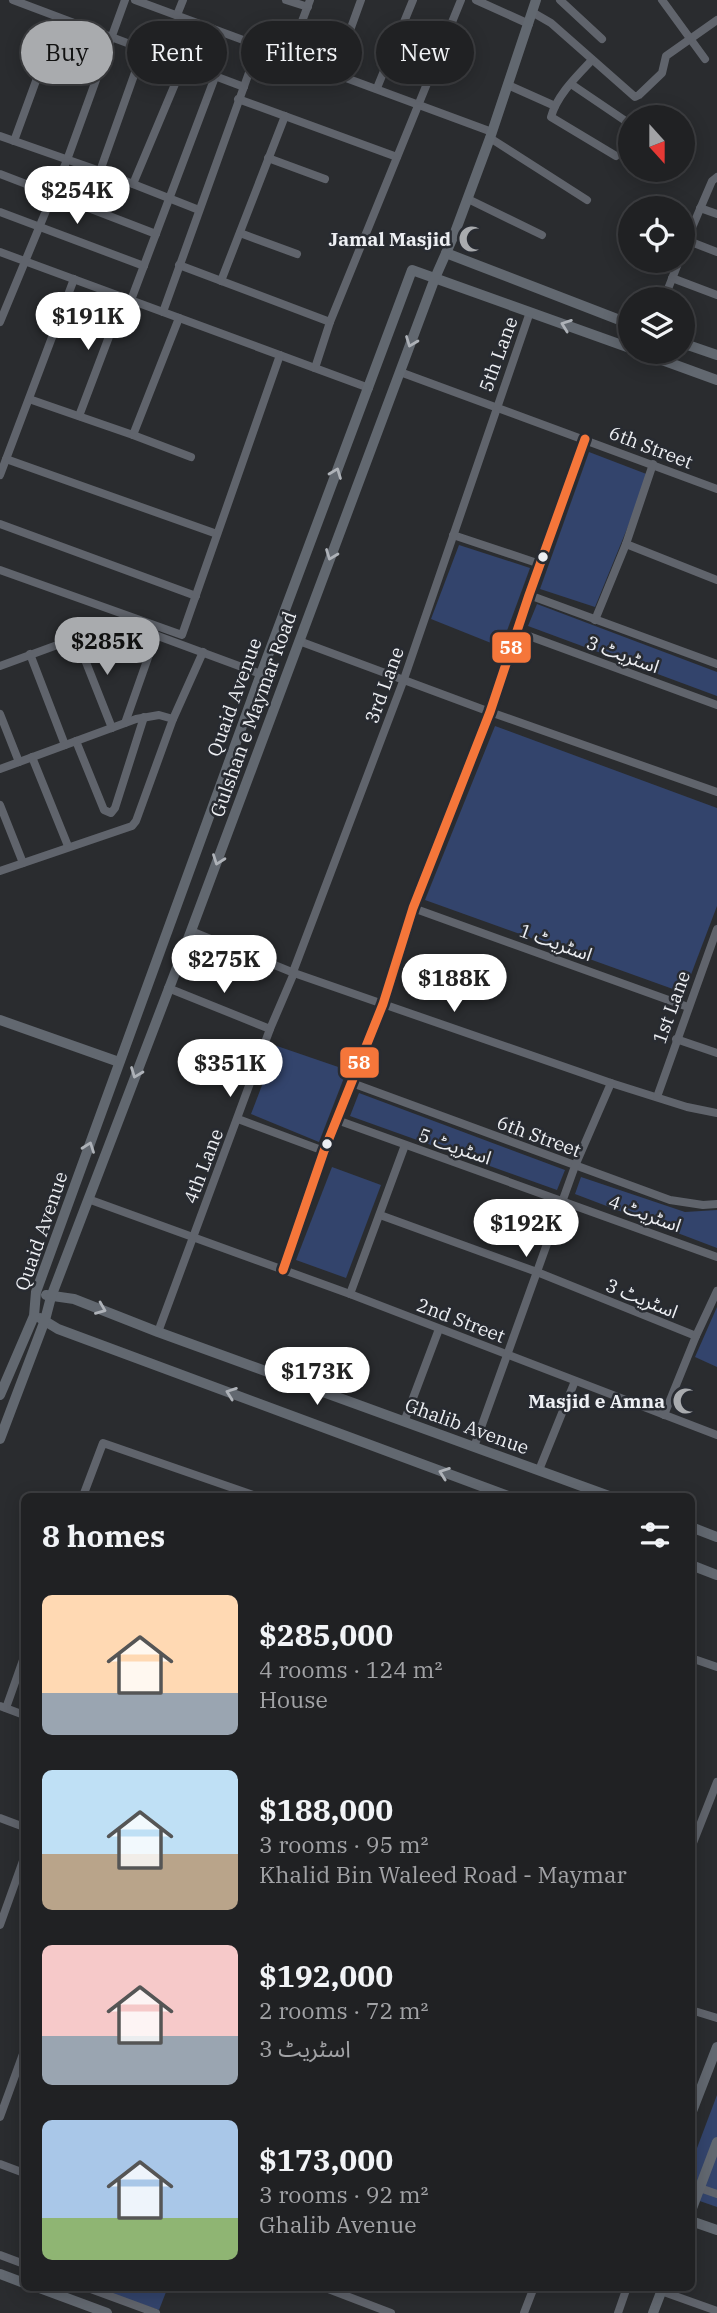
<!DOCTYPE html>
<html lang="en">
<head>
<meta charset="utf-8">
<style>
  body { margin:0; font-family:"IBM Plex Serif","Noto Sans Arabic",serif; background:#28292b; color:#f1f3f6; height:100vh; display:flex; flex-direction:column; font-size:26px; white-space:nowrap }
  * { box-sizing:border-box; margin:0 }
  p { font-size:23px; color:#a2a3a6 }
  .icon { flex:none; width:38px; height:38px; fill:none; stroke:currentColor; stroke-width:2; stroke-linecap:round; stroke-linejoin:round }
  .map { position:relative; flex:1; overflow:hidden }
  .sheet { position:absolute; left:21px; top:1493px; width:674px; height:798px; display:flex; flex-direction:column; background:#202123; border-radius:10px; box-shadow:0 4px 18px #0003,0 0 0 2px #3d3e41 }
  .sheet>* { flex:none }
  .top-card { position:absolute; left:21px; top:21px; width:676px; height:63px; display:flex; gap:14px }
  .needle { width:46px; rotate:159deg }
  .fabs { position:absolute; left:618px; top:105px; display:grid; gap:14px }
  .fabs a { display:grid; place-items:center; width:77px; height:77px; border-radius:50%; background:#202123; box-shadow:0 4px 18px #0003,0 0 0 2px #3d3e41; font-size:35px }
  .price { position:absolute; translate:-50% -60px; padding:0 16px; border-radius:24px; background:#fff; color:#222; font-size:23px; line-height:46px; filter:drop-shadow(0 2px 4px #0008) }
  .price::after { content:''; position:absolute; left:50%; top:42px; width:21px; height:16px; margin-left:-10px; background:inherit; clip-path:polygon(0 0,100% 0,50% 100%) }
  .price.selected { background:#a9abae; color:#111 }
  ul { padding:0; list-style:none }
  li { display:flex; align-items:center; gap:21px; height:175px; padding:0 21px }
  li span { display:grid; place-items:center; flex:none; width:196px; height:140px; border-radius:10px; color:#555 }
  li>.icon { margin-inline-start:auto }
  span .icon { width:84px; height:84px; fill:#fffc; stroke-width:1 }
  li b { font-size:30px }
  h2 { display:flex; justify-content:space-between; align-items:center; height:84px; padding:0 21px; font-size:30px }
  .pill { padding:0 24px; border-radius:32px; background:#202123; box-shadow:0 4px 18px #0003,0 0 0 2px #3d3e41; font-size:24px; line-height:63px }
  .pill.selected { background:#a9abae; color:#111 }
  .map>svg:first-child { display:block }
  .green { fill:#33446c }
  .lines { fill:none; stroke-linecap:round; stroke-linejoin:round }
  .street { stroke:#60646c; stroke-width:8 }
  .secondary { stroke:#626870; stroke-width:10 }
  .bus-1-casing { stroke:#282b31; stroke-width:14 }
  .bus-1 { stroke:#f5763a; stroke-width:9 }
  .oneway { stroke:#aeb2b8 }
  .bus-dot { fill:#edeff3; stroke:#282b31; stroke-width:2.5 }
  .labels { text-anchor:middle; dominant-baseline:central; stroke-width:5; stroke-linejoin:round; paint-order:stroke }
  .poi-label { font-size:19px; font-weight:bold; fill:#edeff3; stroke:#282b31; text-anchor:end }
  .street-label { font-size:19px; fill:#edeff3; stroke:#282b31 }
  .line-badge { stroke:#282b31; stroke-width:2.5 }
  .badge-label { font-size:19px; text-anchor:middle; font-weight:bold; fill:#fff }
</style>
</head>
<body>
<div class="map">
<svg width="717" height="2313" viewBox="0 0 717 2313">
  <rect width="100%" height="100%" fill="#2a2c2f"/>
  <!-- green -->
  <g class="green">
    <path d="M589,452L649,475L595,607L540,589Z"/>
    <path d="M459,545L530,568L501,647L431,619Z"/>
    <path d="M537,604L717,672V696L528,626Z"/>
    <path d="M495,726L717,808V906L684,993L425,900Z"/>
    <path d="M277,1046L347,1070L319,1142L251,1114Z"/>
    <path d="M359,1093L565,1170L557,1190L350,1116Z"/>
    <path d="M332,1167L381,1185L346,1278L296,1260Z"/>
    <path d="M581,1177L685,1212L717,1210V1248L575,1194Z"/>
    <path d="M717,1307V1367L695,1357Z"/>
    <path d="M717,2095V2207L691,2198V2164Z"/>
    <path d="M104,2287H168L159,2310L103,2291Z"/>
  </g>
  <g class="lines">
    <!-- street -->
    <g class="street">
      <path d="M13,0L244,87"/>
      <path d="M135,0L492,132"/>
      <path d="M286,0L308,7"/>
      <path d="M476,0L529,24"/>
      <path d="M560,0L602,39"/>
      <path d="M662,0L705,59"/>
      <path d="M532,12L551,23L635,97L639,95L662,73L666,56L717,20"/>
      <path d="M177,15L183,0"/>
      <path d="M289,56L310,0"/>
      <path d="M592,60C577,76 557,95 551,117L616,156"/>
      <path d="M335,72L361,0"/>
      <path d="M571,84L630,124"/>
      <path d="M508,85L555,106"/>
      <path d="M377,88L413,0"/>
      <path d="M238,99L397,157"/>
      <path d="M0,136L100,171L143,50"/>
      <path d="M490,138L587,200"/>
      <path d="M14,141L59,18"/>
      <path d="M268,158L325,179"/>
      <path d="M100,171L199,210"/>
      <path d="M0,174L156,234"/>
      <path d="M133,184L183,65"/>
      <path d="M468,199L542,235"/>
      <path d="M700,208L717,214"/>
      <path d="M0,212L144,266"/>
      <path d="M240,233L297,254"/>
      <path d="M686,240L717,252"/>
      <path d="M682,251L712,181L717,177"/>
      <path d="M0,252L369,388"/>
      <path d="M179,265L330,322"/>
      <path d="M672,278L717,295"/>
      <path d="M221,281L285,116"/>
      <path d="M664,299L679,261"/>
      <path d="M131,300L215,77"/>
      <path d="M163,312L251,67"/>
      <path d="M0,322L67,160L125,0"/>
      <path d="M315,368L330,322L461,0"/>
      <path d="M400,372L717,489"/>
      <path d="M29,399L133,435L179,318"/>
      <path d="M79,416L124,297"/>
      <path d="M133,435L191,457"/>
      <path d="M6,459L217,534"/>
      <path d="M0,475L74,279"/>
      <path d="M0,524L196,596"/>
      <path d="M453,535L540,564"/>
      <path d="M626,544L717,580"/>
      <path d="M0,570L182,635L280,355"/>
      <path d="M529,595L717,664"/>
      <path d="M595,620L626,544L653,464"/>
      <path d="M518,632L717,705"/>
      <path d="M76,637L112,728"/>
      <path d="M299,641L490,712L717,792"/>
      <path d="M30,654L65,745"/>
      <path d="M0,666L120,622L261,674"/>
      <path d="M0,714L19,762"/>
      <path d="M125,723L156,635"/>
      <path d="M76,741L104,810L111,813L115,808L144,717"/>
      <path d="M32,757L68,846"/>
      <path d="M0,769L136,719L159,715L173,719"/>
      <path d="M0,805L23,863"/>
      <path d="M0,871L132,826L136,821L173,719L203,652"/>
      <path d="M413,908L688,1007"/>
      <path d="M191,931L294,973L383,1004L611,1083L687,1107L717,1113"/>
      <path d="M293,972L404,679L530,312"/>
      <path d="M168,988L270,1029"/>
      <path d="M676,1039L717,1053"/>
      <path d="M352,1083L670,1200L703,1205L717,1204"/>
      <path d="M657,1097L717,929"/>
      <path d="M238,1119L324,1151"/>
      <path d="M337,1120L717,1257"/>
      <path d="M88,1199L350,1294L717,1435"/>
      <path d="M380,1215L537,1272L696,1336"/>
      <path d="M283,1270L324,1151L383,1004L413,908L490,712L529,595L585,439"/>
      <path d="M350,1294L405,1145"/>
      <path d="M158,1332L270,1029L294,973"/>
      <path d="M664,1415L696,1336L717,1291"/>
      <path d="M404,1422L439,1329"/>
      <path d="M474,1447L575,1166L611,1083"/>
      <path d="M539,1470L575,1381"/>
      <path d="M83,1496L103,1443L256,1496"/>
      <path d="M691,1658L717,1667"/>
      <path d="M0,1706L24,1715"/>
      <path d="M6,1708L24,1657"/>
      <path d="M0,1818L24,1827"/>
      <path d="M691,1848L717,1782"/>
      <path d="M0,1925L24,1858"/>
      <path d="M691,2010L717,2018"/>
      <path d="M0,2117L24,2051"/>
      <path d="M0,2164L24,2173"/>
      <path d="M691,2185L717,2194"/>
      <path d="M0,2255L24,2264"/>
      <path d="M323,2287L391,2313"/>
      <path d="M88,2288L156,2313"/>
      <path d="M661,2291L717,2311"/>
      <path d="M524,2313L534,2287"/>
      <path d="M618,2313L627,2287"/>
    </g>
    <!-- secondary -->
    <g class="secondary">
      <path d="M446,253L630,324"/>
      <path d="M682,343L717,355"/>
      <path d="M640,352L717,380"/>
      <path d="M0,1020L119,1062"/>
      <path d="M46,1295L74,1299L158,1332L609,1496"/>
      <path d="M40,1318L58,1329L508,1496"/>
      <path d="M0,1395L34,1316L36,1292L261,674L412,270L630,348"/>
      <path d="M0,1439L45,1320L51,1297L191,931L435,278L454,235L490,138L536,0"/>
      <path d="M691,1527L717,1537"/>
      <path d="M691,1565L717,1575"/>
      <path d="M691,2114L717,2047"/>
      <path d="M691,2211L717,2142"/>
      <path d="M691,2221L717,2230"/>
      <path d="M0,2274L24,2283"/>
      <path d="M37,2287L107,2313"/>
      <path d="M653,2313L663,2287"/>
    </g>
    <!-- bus-1 casing -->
    <g class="bus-1-casing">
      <path id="bus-1" d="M283,1270L324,1151L383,1004L413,908L490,712L529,595L585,439"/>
    </g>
    <!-- bus-1 -->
    <use href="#bus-1" class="bus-1"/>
  </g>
  <!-- one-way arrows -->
  <defs><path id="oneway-chevron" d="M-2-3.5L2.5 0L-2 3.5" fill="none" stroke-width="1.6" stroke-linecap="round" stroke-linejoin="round" transform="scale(1.75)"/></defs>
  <g class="oneway">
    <use href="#oneway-chevron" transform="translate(566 325) rotate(-160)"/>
    <use href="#oneway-chevron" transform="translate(411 342) rotate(111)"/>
    <use href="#oneway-chevron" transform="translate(336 473) rotate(-69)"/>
    <use href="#oneway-chevron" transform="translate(331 555) rotate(111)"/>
    <use href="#oneway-chevron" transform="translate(218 860) rotate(110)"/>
    <use href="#oneway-chevron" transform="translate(136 1073) rotate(111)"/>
    <use href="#oneway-chevron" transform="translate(89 1147) rotate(-70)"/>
    <use href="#oneway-chevron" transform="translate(101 1309) rotate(22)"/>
    <use href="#oneway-chevron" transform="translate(231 1393) rotate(-160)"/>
    <use href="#oneway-chevron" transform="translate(444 1473) rotate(-160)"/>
  </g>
  <!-- icons -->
  <defs>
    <g id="mosque-bare" transform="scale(2.1)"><path d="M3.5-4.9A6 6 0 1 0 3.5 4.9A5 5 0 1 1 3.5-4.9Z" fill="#a9abae" stroke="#282b31" stroke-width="2.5" paint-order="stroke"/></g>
  </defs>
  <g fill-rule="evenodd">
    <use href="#mosque-bare" x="472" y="239"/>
    <use href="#mosque-bare" x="686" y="1401"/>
  </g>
  <!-- markers -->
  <g class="bus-dot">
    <circle cx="543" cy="557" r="6"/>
    <circle cx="327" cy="1144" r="6"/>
  </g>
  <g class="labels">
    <!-- poi labels -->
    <g class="poi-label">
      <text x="451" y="239">Jamal Masjid</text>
      <text x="665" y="1401">Masjid e Amna</text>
    </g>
    <!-- street labels -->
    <g class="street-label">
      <text transform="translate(498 354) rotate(-70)">5th Lane</text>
      <text transform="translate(651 447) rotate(21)">6th Street</text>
      <text transform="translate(623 654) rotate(20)">اسٹریٹ 3</text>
      <text transform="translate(384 685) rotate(-70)">3rd Lane</text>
      <text transform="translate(234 697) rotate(-70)">Quaid Avenue</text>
      <text transform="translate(253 714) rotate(-70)">Gulshan e Maymar Road</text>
      <text transform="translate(556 942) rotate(20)">اسٹریٹ 1</text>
      <text transform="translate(671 1007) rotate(-70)">1st Lane</text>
      <text transform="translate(539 1136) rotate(20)">6th Street</text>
      <text transform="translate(455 1146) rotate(19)">اسٹریٹ 5</text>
      <text transform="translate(203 1166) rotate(-69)">4th Lane</text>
      <text transform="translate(645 1213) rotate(20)">اسٹریٹ 4</text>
      <text transform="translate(41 1231) rotate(-71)">Quaid Avenue</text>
      <text transform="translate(642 1298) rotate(22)">اسٹریٹ 3</text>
      <text transform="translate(461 1320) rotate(21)">2nd Street</text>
      <text transform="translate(467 1426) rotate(20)">Ghalib Avenue</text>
    </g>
  </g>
  <g class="line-badge">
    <rect x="491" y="631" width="41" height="33" rx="7" fill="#f5763a"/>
    <rect x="339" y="1046" width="41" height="33" rx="7" fill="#f5763a"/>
  </g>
  <g class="badge-label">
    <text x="511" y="654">58</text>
    <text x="359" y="1069">58</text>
  </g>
</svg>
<div class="fabs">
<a><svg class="needle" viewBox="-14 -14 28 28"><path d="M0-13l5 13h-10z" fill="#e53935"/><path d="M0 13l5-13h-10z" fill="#a2a3a6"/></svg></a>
<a><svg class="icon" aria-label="locate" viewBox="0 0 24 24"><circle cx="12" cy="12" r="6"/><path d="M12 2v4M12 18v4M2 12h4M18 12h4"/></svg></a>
<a><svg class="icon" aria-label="layers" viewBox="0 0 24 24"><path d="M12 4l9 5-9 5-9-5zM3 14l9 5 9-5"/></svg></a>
</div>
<b class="price" style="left:77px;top:226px">$254K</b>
<b class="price" style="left:88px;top:352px">$191K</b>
<b class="price selected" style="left:107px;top:677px">$285K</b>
<b class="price" style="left:224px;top:995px">$275K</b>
<b class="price" style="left:454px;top:1014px">$188K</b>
<b class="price" style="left:230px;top:1099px">$351K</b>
<b class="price" style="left:526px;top:1259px">$192K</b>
<b class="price" style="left:317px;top:1407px">$173K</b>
<div class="top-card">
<a class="pill selected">Buy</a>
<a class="pill">Rent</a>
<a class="pill">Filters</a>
<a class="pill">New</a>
</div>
<section class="sheet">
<h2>8 homes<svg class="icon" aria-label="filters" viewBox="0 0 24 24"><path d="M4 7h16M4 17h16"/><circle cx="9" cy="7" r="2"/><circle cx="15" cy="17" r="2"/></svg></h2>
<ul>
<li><span style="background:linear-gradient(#ffd9b3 70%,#9aa5b1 0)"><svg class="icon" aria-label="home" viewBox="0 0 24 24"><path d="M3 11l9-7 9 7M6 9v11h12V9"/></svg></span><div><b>$285,000</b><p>4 rooms · 124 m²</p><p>House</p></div></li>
<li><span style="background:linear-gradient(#bfe0f5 60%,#b9a48a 0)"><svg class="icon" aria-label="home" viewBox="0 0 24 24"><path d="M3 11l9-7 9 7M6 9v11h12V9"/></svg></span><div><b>$188,000</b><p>3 rooms · 95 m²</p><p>Khalid Bin Waleed Road - Maymar</p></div></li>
<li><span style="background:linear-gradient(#f6c9c9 65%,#9aa5b1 0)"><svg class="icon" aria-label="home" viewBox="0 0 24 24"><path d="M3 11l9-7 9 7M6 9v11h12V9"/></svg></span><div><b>$192,000</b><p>2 rooms · 72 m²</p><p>اسٹریٹ 3</p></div></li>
<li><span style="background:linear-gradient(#a9c7e8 70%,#8fb573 0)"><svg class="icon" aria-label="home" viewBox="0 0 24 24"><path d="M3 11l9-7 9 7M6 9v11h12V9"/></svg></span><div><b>$173,000</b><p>3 rooms · 92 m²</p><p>Ghalib Avenue</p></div></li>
</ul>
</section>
</div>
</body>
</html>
